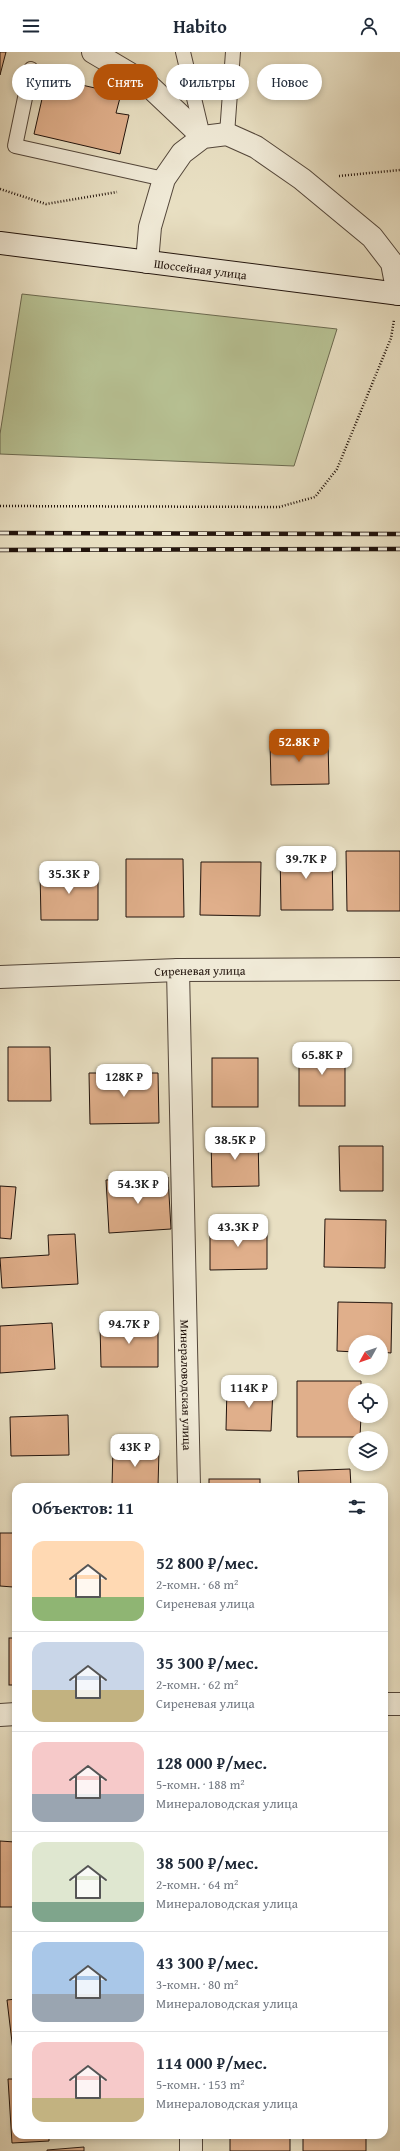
<!DOCTYPE html>
<html lang="ru">
<head>
<meta charset="utf-8">
<style>
  body { margin:0; font-family:"Gentium Book Plus",serif; background:#f2f2f3; color:#1f2937; height:100vh; display:flex; flex-direction:column; font-size:15px; white-space:nowrap }
  * { box-sizing:border-box; margin:0 }
  p { font-size:13px; color:#747a83 }
  .icon { flex:none; width:22px; height:22px; fill:none; stroke:currentColor; stroke-width:2; stroke-linecap:round; stroke-linejoin:round }
  .map { position:relative; flex:1; overflow:hidden }
  .side { position:absolute; left:12px; top:1431px; width:376px; height:656px; display:flex; flex-direction:column; background:#fff; border-radius:12px; box-shadow:0 2px 6px #0003 }
  .side>* { flex:none }
  .guide { position:absolute; left:12px; top:12px; width:376px; height:36px; display:flex; gap:8px }
  .needle { width:26px; rotate:230deg }
  .tools { position:absolute; left:348px; top:1283px; display:grid; gap:8px }
  .tools a { display:grid; place-items:center; width:40px; height:40px; border-radius:50%; background:#fff; box-shadow:0 2px 6px #0003; font-size:20px }
  .price { position:absolute; translate:-50% -34px; padding:0 9px; border-radius:8px; background:#fff; color:#222; font-size:13px; line-height:26px; filter:drop-shadow(0 1px 2px #0008) }
  .price::after { content:''; position:absolute; left:50%; top:24px; width:12px; height:9px; margin-left:-6px; background:inherit; clip-path:polygon(0 0,100% 0,50% 100%) }
  .price.selected { background:#b45309; color:#fff }
  ul { padding:0; list-style:none }
  li { display:flex; align-items:center; gap:12px; height:100px; padding:0 20px }
  li+li { border-top:1px solid #e0e1e3 }
  li span { display:grid; place-items:center; flex:none; width:112px; height:80px; border-radius:12px; color:#555 }
  li>.icon { margin-inline-start:auto }
  span .icon { width:48px; height:48px; fill:#fffc; stroke-width:1 }
  li b { font-size:17px }
  h2 { display:flex; justify-content:space-between; align-items:center; height:48px; padding:0 20px; font-size:17px }
  .tag { padding:0 14px; border-radius:18px; background:#fff; box-shadow:0 2px 6px #0003; font-size:14px; line-height:36px }
  .tag.selected { background:#b45309; color:#fff }
  header { display:flex; justify-content:space-between; align-items:center; height:52px; padding:0 20px; background:#fff; font-size:18px; font-weight:600 }
  .map>svg:first-child { display:block }
  .green { fill:#b7c193; stroke:#6c6a50 }
  .building { fill:#e0af8b; stroke:#21130c }
  .lines { fill:none; stroke-linecap:round; stroke-linejoin:round }
  .service-casing { stroke:#53463a; stroke-width:16 }
  .minor-casing { stroke:#53463a; stroke-width:24 }
  .tertiary-casing { stroke:#53463a; stroke-width:24 }
  .secondary-casing { stroke:#21130c; stroke-width:24 }
  .path { stroke:#21130c; stroke-width:2.5; stroke-dasharray:1 2; stroke-linecap:butt }
  .service { stroke:#f0ead7; stroke-width:14 }
  .minor { stroke:#f0ead7; stroke-width:22 }
  .tertiary { stroke:#f0ead7; stroke-width:22 }
  .secondary { stroke:#f0ead7; stroke-width:22 }
  .rail-casing { stroke:#21130c; stroke-width:4.5 }
  .rail { stroke:#f0ead7; stroke-width:3; stroke-dasharray:9; stroke-linecap:butt }
  .labels { text-anchor:middle; dominant-baseline:central; stroke-width:3; stroke-linejoin:round; paint-order:stroke }
  .street-label { font-size:12px; fill:#21130c; stroke:#f0ead7 }
</style>
</head>
<body>
<header><svg class="icon" aria-label="menu" viewBox="0 0 24 24"><path d="M4 6h16M4 12h16M4 18h16"/></svg>Habito<svg class="icon" aria-label="person" viewBox="0 0 24 24"><circle cx="12" cy="8" r="4"/><path d="M4 21q1-7 8-7t8 7"/></svg></header>
<div class="map">
<svg width="400" height="2099" viewBox="0 0 400 2099">
  <rect width="100%" height="100%" fill="#e8dfc2"/>
  <filter id="stains"><feTurbulence type="fractalNoise" baseFrequency=".005" numOctaves="4"/><feColorMatrix values="0 0 0 0 .2 0 0 0 0 .09 0 0 0 0 .02 0 0 0 .5 -.17"/></filter>
  <radialGradient id="worn" r=".72"><stop offset=".6" stop-color="#630" stop-opacity="0"/><stop offset="1" stop-color="#630" stop-opacity=".3"/></radialGradient>
  <!-- green -->
  <path class="green" d="M22,242L337,277L294,414L0,402V382Z"/>
  <!-- building -->
  <g class="building">
    <path d="M0,0H6L0,23Z"/>
    <path d="M47,25L121,42L116,61L129,63L120,102L34,82Z"/>
    <path d="M270,689H328L329,732L271,733Z"/>
    <path d="M280,798H332L333,858H281Z"/>
    <path d="M346,799H400V859H347Z"/>
    <path d="M126,807H183L184,865H126Z"/>
    <path d="M201,810H261L260,864L200,863Z"/>
    <path d="M40,819H98V868H41Z"/>
    <path d="M8,995H50L51,1049H8Z"/>
    <rect x="299" y="995" width="46" height="59"/>
    <rect x="212" y="1006" width="46" height="49"/>
    <path d="M89,1021H158L159,1071L90,1072Z"/>
    <path d="M258,1083L259,1134L212,1135L211,1084Z"/>
    <path d="M339,1094H383V1139H340Z"/>
    <path d="M168,1125L171,1177L109,1181L106,1128Z"/>
    <path d="M0,1134L16,1135L11,1187L0,1186Z"/>
    <path d="M325,1167L386,1168L385,1216L324,1215Z"/>
    <path d="M267,1174V1217L210,1218V1175Z"/>
    <path d="M75,1182L78,1232L2,1236L0,1206L49,1203L48,1183Z"/>
    <path d="M338,1250L392,1251L391,1301L381,1300V1290H355V1300L337,1299Z"/>
    <path d="M52,1271L55,1317L0,1321V1274Z"/>
    <path d="M100,1272H158V1315H101Z"/>
    <path d="M297,1329H361V1338H355V1364H361L360,1385H297Z"/>
    <path d="M227,1335L273,1337L271,1379L226,1378Z"/>
    <path d="M68,1363L69,1403L11,1404L10,1365Z"/>
    <path d="M113,1396L159,1398L158,1435L112,1434Z"/>
    <path d="M350,1417L351,1435H299L298,1419Z"/>
    <rect x="209" y="1427" width="51" height="8"/>
    <path d="M0,1481H14L13,1535L0,1534Z"/>
    <rect x="9" y="1586" width="7" height="47"/>
    <path d="M0,1789L15,1790L14,1855H0Z"/>
    <path d="M16,1947V2007H14L7,1948Z"/>
    <path d="M8,2027H16V2083H49V2089L12,2091Z"/>
    <rect x="230" y="2083" width="60" height="16"/>
    <rect x="303" y="2083" width="63" height="16"/>
    <path d="M84,2095V2099H47V2098Z"/>
  </g>
  <g class="lines">
    <!-- service casing -->
    <g class="service-casing">
      <g id="service">
        <path d="M183,0L203,84"/>
        <path d="M31,17L15,94L164,127"/>
        <path d="M227,82L233,0"/>
      </g>
    </g>
    <!-- minor casing -->
    <g class="minor-casing">
      <g id="minor">
        <path d="M93,0L147,32L203,85"/>
        <path d="M147,210L150,175L164,127L182,101L203,85L227,82L256,95L302,127L372,185L392,211L398,242"/>
        <path id="s1" d="M178,918L189,1435"/>
        <path d="M384,1652H400"/>
        <path d="M0,1663L16,1662"/>
        <path d="M191,2083V2099"/>
      </g>
    </g>
    <!-- tertiary casing -->
    <g class="tertiary-casing">
      <g id="tertiary">
        <path id="s2" d="M0,925L178,918L400,917"/>
      </g>
    </g>
    <!-- secondary casing -->
    <g class="secondary-casing">
      <g id="secondary">
        <path id="s3" d="M0,191L400,242"/>
      </g>
    </g>
    <!-- path -->
    <g class="path">
      <path d="M339,124L400,118"/>
      <path d="M0,137L46,152L117,140"/>
      <path d="M0,454L279,455L315,445L337,417L391,286L394,268"/>
    </g>
    <!-- service -->
    <use href="#service" class="service"/>
    <!-- minor -->
    <use href="#minor" class="minor"/>
    <!-- tertiary -->
    <use href="#tertiary" class="tertiary"/>
    <!-- secondary -->
    <use href="#secondary" class="secondary"/>
    <!-- rail casing -->
    <g class="rail-casing">
      <g id="rail">
        <path d="M0,481L400,482"/>
        <path d="M0,498L400,497"/>
      </g>
    </g>
    <!-- rail -->
    <use href="#rail" class="rail"/>
  </g>
  <g class="labels">
    <!-- street labels -->
    <g class="street-label">
      <text stroke="none"><textPath href="#s3" startOffset="202">Шоссейная улица</textPath></text>
      <text stroke="none"><textPath href="#s2" startOffset="200">Сиреневая улица</textPath></text>
      <text stroke="none"><textPath href="#s1" startOffset="415">Минераловодская улица</textPath></text>
    </g>
  </g>
  <rect width="100%" height="100%" filter="url(#stains)"/>
  <rect width="100%" height="100%" fill="url(#worn)"/>
</svg>
<div class="tools">
<a><svg class="needle" viewBox="-14 -14 28 28"><path d="M0-13l5 13h-10z" fill="#e53935"/><path d="M0 13l5-13h-10z" fill="#747a83"/></svg></a>
<a><svg class="icon" aria-label="locate" viewBox="0 0 24 24"><circle cx="12" cy="12" r="6"/><path d="M12 2v4M12 18v4M2 12h4M18 12h4"/></svg></a>
<a><svg class="icon" aria-label="layers" viewBox="0 0 24 24"><path d="M12 4l9 5-9 5-9-5zM3 14l9 5 9-5"/></svg></a>
</div>
<b class="price selected" style="left:299px;top:711px">52.8K ₽</b>
<b class="price" style="left:306px;top:828px">39.7K ₽</b>
<b class="price" style="left:69px;top:843px">35.3K ₽</b>
<b class="price" style="left:322px;top:1024px">65.8K ₽</b>
<b class="price" style="left:124px;top:1046px">128K ₽</b>
<b class="price" style="left:235px;top:1109px">38.5K ₽</b>
<b class="price" style="left:138px;top:1153px">54.3K ₽</b>
<b class="price" style="left:238px;top:1196px">43.3K ₽</b>
<b class="price" style="left:129px;top:1293px">94.7K ₽</b>
<b class="price" style="left:249px;top:1357px">114K ₽</b>
<b class="price" style="left:135px;top:1416px">43K ₽</b>
<div class="guide">
<a class="tag">Купить</a>
<a class="tag selected">Снять</a>
<a class="tag">Фильтры</a>
<a class="tag">Новое</a>
</div>
<section class="side">
<h2>Объектов: 11<svg class="icon" aria-label="filters" viewBox="0 0 24 24"><path d="M4 7h16M4 17h16"/><circle cx="9" cy="7" r="2"/><circle cx="15" cy="17" r="2"/></svg></h2>
<ul>
<li><span style="background:linear-gradient(#ffd9b3 70%,#8fb573 0)"><svg class="icon" aria-label="home" viewBox="0 0 24 24"><path d="M3 11l9-7 9 7M6 9v11h12V9"/></svg></span><div><b>52 800 ₽/мес.</b><p>2-комн. · 68 m²</p><p>Сиреневая улица</p></div></li>
<li><span style="background:linear-gradient(#c9d6e8 60%,#c2b280 0)"><svg class="icon" aria-label="home" viewBox="0 0 24 24"><path d="M3 11l9-7 9 7M6 9v11h12V9"/></svg></span><div><b>35 300 ₽/мес.</b><p>2-комн. · 62 m²</p><p>Сиреневая улица</p></div></li>
<li><span style="background:linear-gradient(#f6c9c9 65%,#9aa5b1 0)"><svg class="icon" aria-label="home" viewBox="0 0 24 24"><path d="M3 11l9-7 9 7M6 9v11h12V9"/></svg></span><div><b>128 000 ₽/мес.</b><p>5-комн. · 188 m²</p><p>Минераловодская улица</p></div></li>
<li><span style="background:linear-gradient(#dfe7d0 75%,#7fa58c 0)"><svg class="icon" aria-label="home" viewBox="0 0 24 24"><path d="M3 11l9-7 9 7M6 9v11h12V9"/></svg></span><div><b>38 500 ₽/мес.</b><p>2-комн. · 64 m²</p><p>Минераловодская улица</p></div></li>
<li><span style="background:linear-gradient(#a9c7e8 65%,#9aa5b1 0)"><svg class="icon" aria-label="home" viewBox="0 0 24 24"><path d="M3 11l9-7 9 7M6 9v11h12V9"/></svg></span><div><b>43 300 ₽/мес.</b><p>3-комн. · 80 m²</p><p>Минераловодская улица</p></div></li>
<li><span style="background:linear-gradient(#f6c9c9 70%,#c2b280 0)"><svg class="icon" aria-label="home" viewBox="0 0 24 24"><path d="M3 11l9-7 9 7M6 9v11h12V9"/></svg></span><div><b>114 000 ₽/мес.</b><p>5-комн. · 153 m²</p><p>Минераловодская улица</p></div></li>
</ul>
</section>
</div>
</body>
</html>
